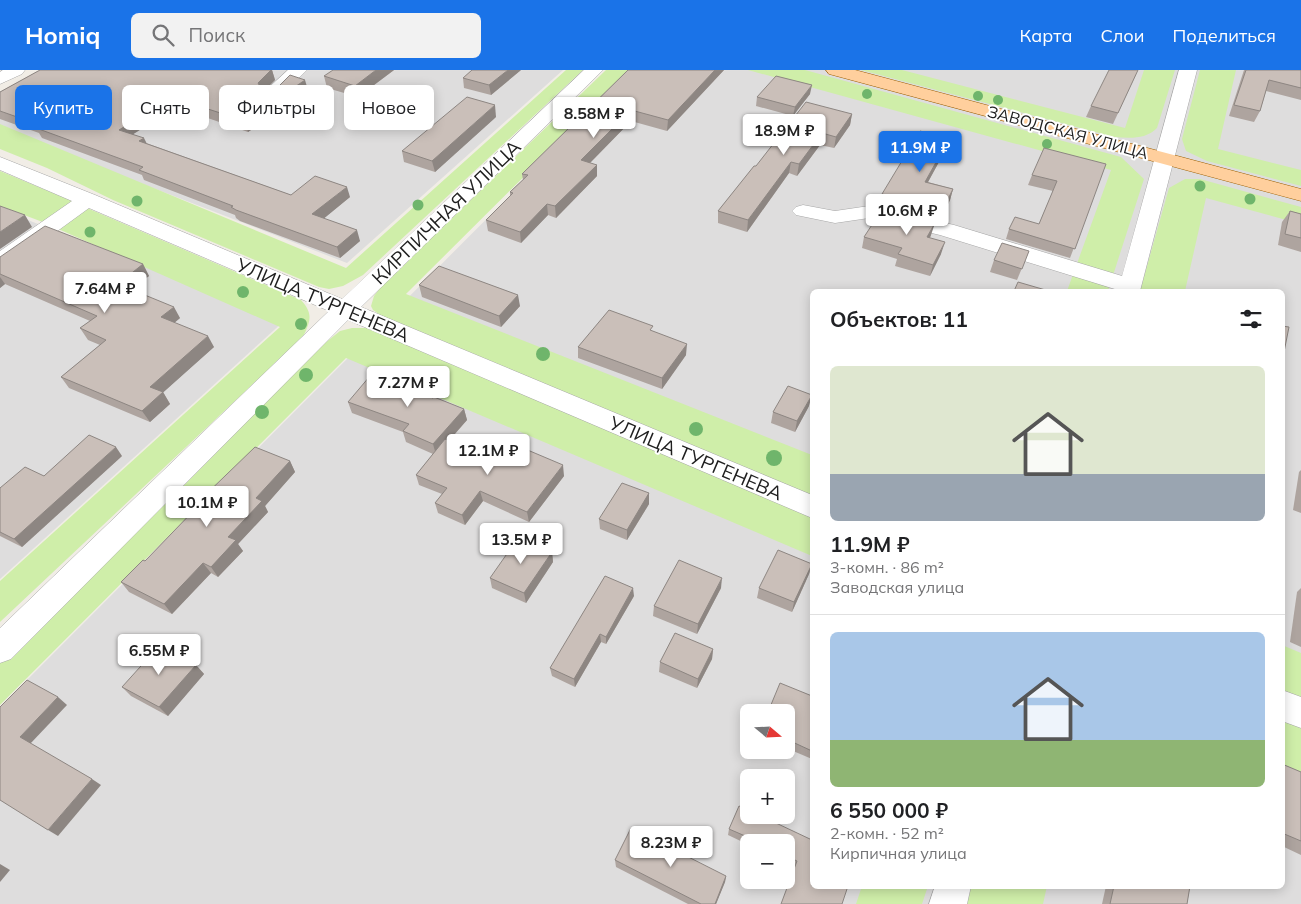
<!DOCTYPE html>
<html lang="ru">
<head>
<meta charset="utf-8">
<style>
  body { margin:0; font-family:Mulish,sans-serif; background:#f2f2f2; color:#202124; height:100vh; display:flex; flex-direction:column; font-size:19px; white-space:nowrap }
  * { box-sizing:border-box; margin:0 }
  p { font-size:16px; color:#757577 }
  .icon { flex:none; width:28px; height:28px; fill:none; stroke:currentColor; stroke-width:2; stroke-linecap:round; stroke-linejoin:round }
  .map { position:relative; flex:1; overflow:hidden }
  .side { position:absolute; left:810px; top:219px; width:475px; height:600px; display:flex; flex-direction:column; background:#fff; border-radius:8px; box-shadow:0 2px 12px #0003 }
  .side>* { flex:none }
  .banner { position:absolute; left:15px; top:15px; width:475px; height:45px; display:flex; gap:10px }
  .needle { width:32px; rotate:109deg }
  .controls { position:absolute; left:740px; top:634px; display:grid; gap:10px }
  .controls a { display:grid; place-items:center; width:55px; height:55px; border-radius:8px; background:#fff; box-shadow:0 2px 12px #0003; font-size:25px }
  .price { position:absolute; translate:-50% -42px; padding:0 11px; border-radius:5px; background:#fff; color:#222; font-size:16px; line-height:32px; filter:drop-shadow(0 1px 2px #0008) }
  .price::after { content:''; position:absolute; left:50%; top:30px; width:15px; height:11px; margin-left:-8px; background:inherit; clip-path:polygon(0 0,100% 0,50% 100%) }
  .price.selected { background:#1a73e8; color:#fff }
  ul { padding:0; list-style:none }
  li { display:grid; align-content:center; gap:10px; height:265px; padding:0 20px }
  li+li { border-top:1px solid #e0e0e0 }
  li span { display:grid; place-items:center; height:155px; border-radius:8px; color:#555 }
  li>.icon { margin-inline-start:auto }
  span .icon { width:90px; height:90px; fill:#fffc; stroke-width:1 }
  li b { font-size:21px }
  h2 { display:flex; justify-content:space-between; align-items:center; height:60px; padding:0 20px; font-size:21px }
  .chip { padding:0 18px; border-radius:8px; background:#fff; box-shadow:0 2px 12px #0003; font-size:18px; line-height:45px }
  .chip.selected { background:#1a73e8; color:#fff }
  header { display:flex; align-items:center; gap:30px; box-sizing:border-box; height:70px; padding:0 25px; background:#1a73e8; color:#fff }
  header strong { font-size:24px }
  nav { display:flex; gap:28px; margin-inline-start:auto; font-size:18px }
  .search { width:350px; height:45px; background:#f2f2f2; display:flex; align-items:center; gap:12px; box-sizing:border-box; padding:0 18px; border-radius:8px; color:#757577; font-size:19px }
  .map>svg:first-child { display:block }
  .residential { fill:#dedddd; fill-rule:evenodd }
  .grass { fill:#cfeea9 }
  .lines { fill:none; stroke-linecap:round; stroke-linejoin:round }
  .minor-casing { stroke:#a7a7a7; stroke-width:1 }
  .major-casing { stroke:#9c5f00; stroke-width:1 }
  .minor { fill:#fff; fill-rule:evenodd }
  .major { fill:#ffcf9d; fill-rule:evenodd }
  .tree { fill:#6fb56b }
  .wall { fill:#aea49f }
  .shaded-wall { fill:#8d8682 }
  .building { fill:#cabfb9; stroke:#8d8682 }
  .labels { text-anchor:middle; dominant-baseline:central; stroke-width:4; stroke-linejoin:round; paint-order:stroke }
  .far-street-label { font-size:16px; fill:#202020; stroke:#fff }
  .street-label { font-size:19px; fill:#202020; stroke:#fff }
</style>
</head>
<body>
<header>
<strong>Homiq</strong>
<div class="search"><svg class="icon" aria-label="search" viewBox="0 0 24 24"><circle cx="10" cy="10" r="6"/><path d="M15 15l6 6"/></svg>Поиск</div>
<nav><a>Карта</a><a>Слои</a><a>Поделиться</a></nav>
</header>
<div class="map">
<svg width="1301" height="834" viewBox="0 0 1301 834">
  <rect width="100%" height="100%" fill="#f1ede6"/>
  <!-- residential -->
  <g class="residential">
    <path d="M56,0H563L347,193L0,59V31Z"/>
    <path d="M635,0H1301V834H0V637ZM812,221H1282V816H812ZM749,642H786V680H749ZM749,708H786V745H749ZM749,772H786V810H749Z"/>
    <path d="M0,139L284,251L0,509Z"/>
  </g>
  <!-- grass -->
  <g class="grass">
    <path d="M566,0H583L363,205L343,216L329,219L319,217L113,130L47,98L0,79V54L346,198Z"/>
    <path d="M606,0H631L406,224L812,385V426L662,365L383,247L373,240L371,236L374,226L383,214Z"/>
    <path d="M748,0H805L1121,87L1144,109L1108,221H1067L1111,100Z"/>
    <path d="M861,0H902L1125,58L1144,0H1175L1157,58C1145,70 1129,68 1114,67Z"/>
    <path d="M1200,0H1236L1218,79L1301,100V116L1207,91L1186,81L1182,69Z"/>
    <path d="M0,101L77,133L48,154L0,136Z"/>
    <path d="M1185,109H1200L1301,137V154L1206,128L1185,221H1140L1169,118Z"/>
    <path d="M87,138L301,230C314,244 310,252 303,267L0,552V511L280,257L56,158Z"/>
    <path d="M352,258H367L812,445V486L346,288L0,635V588L320,277L340,261Z"/>
    <path d="M1282,575L1301,583V631L1283,623Z"/>
    <path d="M1282,648L1301,656V704L1283,695Z"/>
    <path d="M862,816H928L922,834H856Z"/>
    <path d="M971,816H1047L1043,834H967Z"/>
  </g>
  <g class="lines">
    <!-- minor casing -->
    <g class="minor-casing">
      <g id="minor">
        <path d="M3,0H25L22,4L0,14V2Z"/>
        <path d="M288,0H307L278,28L272,29L266,28L263,24L266,20Z"/>
        <path d="M584,0H603L361,237L812,425V448L348,250L11,589L0,593V558L329,241L89,138L8,197L0,199V181L72,131L0,100V87L95,125L342,229Z"/>
        <path d="M1179,0H1197L1140,221H1118V220L940,165L869,148L835,153L796,145L792,141L796,137L803,135L835,141L869,136L954,155L1122,206Z"/>
        <path d="M1282,620L1301,627V658L1282,651Z"/>
        <path d="M935,816H971L967,834H929Z"/>
      </g>
    </g>
    <!-- major casing -->
    <g class="major-casing">
      <path id="major" d="M826,0H855L1301,119V131L829,4Z"/>
    </g>
    <!-- minor -->
    <use href="#minor" class="minor"/>
    <!-- major -->
    <use href="#major" class="major"/>
  </g>
  <!-- trees -->
  <g class="tree">
    <circle cx="867" cy="24" r="5"/>
    <circle cx="978" cy="26" r="5"/>
    <circle cx="998" cy="30" r="5"/>
    <circle cx="1047" cy="74" r="5"/>
    <circle cx="1200" cy="116" r="5.5"/>
    <circle cx="1250" cy="129" r="5.5"/>
    <circle cx="137" cy="131" r="5.5"/>
    <circle cx="418" cy="135" r="5.5"/>
    <circle cx="90" cy="162" r="5.5"/>
    <circle cx="243" cy="222" r="6"/>
    <circle cx="301" cy="254" r="6"/>
    <circle cx="543" cy="284" r="7"/>
    <circle cx="306" cy="305" r="7"/>
    <circle cx="262" cy="342" r="7"/>
    <circle cx="696" cy="359" r="7"/>
    <circle cx="774" cy="388" r="8"/>
  </g>
  <!-- wall -->
  <g class="wall">
    <path d="M40,0H272L275,10L265,20H308L248,62L176,37L133,64L146,73L291,125L350,127L324,148L360,171L340,188L240,151L236,148L235,145L144,110L142,105L42,68L39,63L0,49V22Z"/>
    <path d="M394,0L358,27L327,18L324,6Z"/>
    <path d="M521,0L491,25L464,18L463,8Z"/>
    <path d="M628,0H724L667,61L631,51L590,93L597,106L556,148L548,145L521,173L488,161L486,150L510,126V122L523,110L522,104Z"/>
    <path d="M1244,0H1301V30L1266,21L1260,41L1254,52L1229,46Z"/>
    <path d="M1136,4L1113,54L1086,47L1091,36Z"/>
    <path d="M810,24L793,46L756,36L757,27Z"/>
    <path d="M852,44L850,55L834,78L820,75L797,106L789,103L747,162L718,153V141L756,96Z"/>
    <path d="M496,47L435,102L404,92L402,81Z"/>
    <path d="M946,79L928,112L953,119L950,130L940,150L879,135L882,124Z"/>
    <path d="M1106,94L1070,188L1006,169L1009,159L1039,154L1053,121L1028,115L1032,105Z"/>
    <path d="M1290,141L1301,144V182L1278,175L1282,152Z"/>
    <path d="M931,165L930,168L941,184L930,206L895,196L897,189L862,178L864,167Z"/>
    <path d="M1029,181L1017,210L990,202L994,190Z"/>
    <path d="M0,187L143,194L149,206L131,219L180,248L174,253L214,277L163,322L170,334L150,352L69,318L61,307L100,275L88,270L80,258L90,251L5,214L0,218Z"/>
    <path d="M419,215L520,236L501,257L422,227Z"/>
    <path d="M653,261L686,285L662,319L578,288V277Z"/>
    <path d="M348,332L464,339L467,350L449,371L498,390L564,406L529,452L483,431L465,455L438,443L435,433L442,424L419,415L416,405L433,384L406,372L403,362L352,343Z"/>
    <path d="M809,336L795,362L771,353L773,342Z"/>
    <path d="M122,386L22,477L0,466V418Z"/>
    <path d="M290,391L295,402L265,436L268,442L238,474L243,481L218,507L211,503L172,544L129,522L121,512L145,491L199,435L197,433Z"/>
    <path d="M1301,400V443L1293,440L1299,402Z"/>
    <path d="M649,423V434L627,470L600,459L599,449Z"/>
    <path d="M552,482L553,492L526,533L492,518L490,508Z"/>
    <path d="M812,494L809,504L792,542L757,528L759,518Z"/>
    <path d="M721,518L697,564L653,546L654,536Z"/>
    <path d="M1301,518V577L1290,572L1297,522Z"/>
    <path d="M634,526L606,574L601,572L575,617L552,606L550,598Z"/>
    <path d="M713,579L712,589L697,618L659,602L660,592Z"/>
    <path d="M196,595L204,604L168,646L131,626L122,617Z"/>
    <path d="M812,626V689L786,678V642Z"/>
    <path d="M1282,694L1301,702V785L1282,776Z"/>
    <path d="M729,759L812,770L795,797L786,793V772H749V775L728,765Z"/>
    <path d="M615,790L726,806L725,812L716,834H688L616,797Z"/>
    <path d="M1106,816H1190L1187,834H1102Z"/>
  </g>
  <!-- shaded-wall -->
  <g class="shaded-wall">
    <path d="M271,0H272L275,10L262,23L258,13Z"/>
    <path d="M376,0H394L358,27L355,16Z"/>
    <path d="M508,0H521L491,25L489,15Z"/>
    <path d="M715,0H724L667,61L668,50Z"/>
    <path d="M305,10L308,20L248,62L245,51Z"/>
    <path d="M812,15L810,24L793,46L795,37Z"/>
    <path d="M171,27L176,37L124,70L119,60Z"/>
    <path d="M495,35L496,47L435,102L432,91Z"/>
    <path d="M631,40V51L582,101L581,90Z"/>
    <path d="M852,44L850,55L834,78L836,67Z"/>
    <path d="M822,63L820,75L797,106L799,94Z"/>
    <path d="M144,68L149,78L139,71Z"/>
    <path d="M949,69L946,79L922,123L925,112Z"/>
    <path d="M791,92L789,103L747,162L748,150Z"/>
    <path d="M597,95V106L556,148L555,136Z"/>
    <path d="M347,117L350,127L316,155L312,144Z"/>
    <path d="M953,119L950,130L940,150L943,139Z"/>
    <path d="M547,134L548,145L521,173L520,162Z"/>
    <path d="M25,145L32,157L0,179V162Z"/>
    <path d="M935,153L931,165L924,179L927,167Z"/>
    <path d="M357,160L360,171L340,188L337,177Z"/>
    <path d="M945,172L941,184L930,206L933,195Z"/>
    <path d="M143,194L149,206L124,225L118,214Z"/>
    <path d="M0,207L5,214L0,218Z"/>
    <path d="M518,225L520,236L501,257L499,246Z"/>
    <path d="M174,237L180,248L167,259L161,247Z"/>
    <path d="M208,266L214,277L157,328L150,317Z"/>
    <path d="M687,274L686,285L662,319V308Z"/>
    <path d="M163,322L170,334L150,352L142,341Z"/>
    <path d="M812,325L809,336L795,362L797,351Z"/>
    <path d="M464,339L467,350L436,385L433,374Z"/>
    <path d="M116,377L122,386L22,477L14,469Z"/>
    <path d="M290,391L295,402L265,436L268,442L238,474L243,481L218,507L211,497L228,467L256,428Z"/>
    <path d="M563,395L564,406L529,452L527,442Z"/>
    <path d="M480,421L483,431L465,455L462,445Z"/>
    <path d="M649,423V434L627,470V460Z"/>
    <path d="M552,482L553,492L526,533L524,523Z"/>
    <path d="M203,493L211,503L172,544L164,534Z"/>
    <path d="M812,494L809,504L792,542L794,532Z"/>
    <path d="M722,508L721,518L697,564L698,554Z"/>
    <path d="M633,518L634,526L606,574V567Z"/>
    <path d="M600,564L601,572L575,617L574,609Z"/>
    <path d="M713,579L712,589L697,618L698,609Z"/>
    <path d="M196,595L204,604L168,646L159,637Z"/>
    <path d="M58,627L67,635L30,674L20,667Z"/>
    <path d="M92,709L101,715L58,766L48,760Z"/>
    <path d="M0,794L10,800L0,812Z"/>
    <path d="M726,806L725,812L716,834H715Z"/>
  </g>
  <!-- building -->
  <g class="building">
    <path d="M40,0H271L258,13L262,20L276,19L290,5L305,10L245,51L171,27L119,60L144,68L139,71L291,125L315,106L347,117L312,144L357,160L337,177L236,140L231,137L233,136L139,100L143,97L36,58L40,55L0,41V22Z"/>
    <path d="M333,0H376L355,16L324,6Z"/>
    <path d="M472,0H508L489,15L463,8Z"/>
    <path d="M628,0H715L668,50L631,40L581,90L597,95L555,136L547,134L520,162L486,150L513,123L510,122L528,105L522,104Z"/>
    <path d="M1109,0H1138L1118,43L1091,36Z"/>
    <path d="M1246,0H1301V18L1269,10L1260,41L1234,35Z"/>
    <path d="M776,6L812,15L795,37L757,27Z"/>
    <path d="M467,27L495,35L432,91L402,81Z"/>
    <path d="M806,32L852,44L836,67L822,63L799,94L791,92L748,150L718,141L754,96H756Z"/>
    <path d="M920,61L949,69L925,112L953,119L943,139L882,124Z"/>
    <path d="M1044,78L1106,94L1075,179L1009,159L1015,147L1039,154L1057,111L1032,105Z"/>
    <path d="M0,136L25,145L0,162Z"/>
    <path d="M881,141L935,153L927,167L945,172L933,195L898,184L902,178L864,167Z"/>
    <path d="M1290,141L1301,144V168L1285,164Z"/>
    <path d="M45,156L143,194L118,214L174,237L161,247L208,266L150,317L163,322L142,341L61,307L106,270L80,258L97,246L0,204V187Z"/>
    <path d="M1002,173L1029,181L1022,199L994,190Z"/>
    <path d="M439,196L518,225L499,246L419,215Z"/>
    <path d="M1018,212L1049,221H1014Z"/>
    <path d="M609,240L653,256L650,260L687,274L662,308L578,277Z"/>
    <path d="M1282,256L1289,257L1284,282L1282,281Z"/>
    <path d="M370,306L433,328L434,327L464,339L433,374L403,361L409,354L348,332Z"/>
    <path d="M788,316L812,325L797,351L773,342Z"/>
    <path d="M89,365L116,377L14,469L0,462V418L25,397L44,406Z"/>
    <path d="M445,369L498,390L511,373L563,395L527,442L480,421L462,445L435,433L447,418L416,405Z"/>
    <path d="M255,377L290,391L256,428L262,431L228,467L236,470L211,497L203,493L164,534L121,512L143,490L145,491L200,434L197,433Z"/>
    <path d="M622,413L649,423L627,460L599,449Z"/>
    <path d="M518,468L552,482L524,523L490,508Z"/>
    <path d="M778,480L812,494L794,532L759,518Z"/>
    <path d="M679,490L722,508L698,554L654,536Z"/>
    <path d="M605,506L633,518L606,567L600,564L574,609L550,598Z"/>
    <path d="M675,563L713,579L698,609L660,592Z"/>
    <path d="M159,576L196,595L159,637L122,617Z"/>
    <path d="M27,610L58,627L20,667L92,709L48,760L0,730V637Z"/>
    <path d="M780,613L812,626V681L786,669V642H768Z"/>
    <path d="M1282,694L1301,702V771L1282,763Z"/>
    <path d="M739,736L749,740V745H759L812,770V816H848L842,834H781L797,791L786,786V772H759L729,759Z"/>
    <path d="M631,758L726,806L715,834H701L615,790Z"/>
    <path d="M1114,816H1190L1187,834H1110Z"/>
  </g>
  <g class="labels">
    <!-- far-street labels -->
    <g class="far-street-label">
      <text transform="translate(1068 62) rotate(15)">ЗАВОДСКАЯ УЛИЦА</text>
    </g>
    <!-- street labels -->
    <g class="street-label">
      <text transform="translate(446 142) rotate(-44)">КИРПИЧНАЯ УЛИЦА</text>
      <text transform="translate(323 230) rotate(23)">УЛИЦА ТУРГЕНЕВА</text>
      <text transform="translate(696 388) rotate(23)">УЛИЦА ТУРГЕНЕВА</text>
    </g>
  </g>
</svg>
<div class="controls">
<a><svg class="needle" viewBox="-14 -14 28 28"><path d="M0-13l5 13h-10z" fill="#e53935"/><path d="M0 13l5-13h-10z" fill="#757577"/></svg></a>
<a>+</a>
<a>−</a>
</div>
<b class="price" style="left:594px;top:69px">8.58M ₽</b>
<b class="price" style="left:784px;top:86px">18.9M ₽</b>
<b class="price selected" style="left:920px;top:103px">11.9M ₽</b>
<b class="price" style="left:907px;top:166px">10.6M ₽</b>
<b class="price" style="left:105px;top:244px">7.64M ₽</b>
<b class="price" style="left:408px;top:338px">7.27M ₽</b>
<b class="price" style="left:488px;top:406px">12.1M ₽</b>
<b class="price" style="left:207px;top:458px">10.1M ₽</b>
<b class="price" style="left:521px;top:495px">13.5M ₽</b>
<b class="price" style="left:159px;top:606px">6.55M ₽</b>
<b class="price" style="left:671px;top:798px">8.23M ₽</b>
<div class="banner">
<a class="chip selected">Купить</a>
<a class="chip">Снять</a>
<a class="chip">Фильтры</a>
<a class="chip">Новое</a>
</div>
<section class="side">
<h2>Объектов: 11<svg class="icon" aria-label="filters" viewBox="0 0 24 24"><path d="M4 7h16M4 17h16"/><circle cx="9" cy="7" r="2"/><circle cx="15" cy="17" r="2"/></svg></h2>
<ul>
<li><span style="background:linear-gradient(#dfe7d0 70%,#9aa5b1 0)"><svg class="icon" aria-label="home" viewBox="0 0 24 24"><path d="M3 11l9-7 9 7M6 9v11h12V9"/></svg></span><div><b>11.9M ₽</b><p>3-комн. · 86 m²</p><p>Заводская улица</p></div></li>
<li><span style="background:linear-gradient(#a9c7e8 70%,#8fb573 0)"><svg class="icon" aria-label="home" viewBox="0 0 24 24"><path d="M3 11l9-7 9 7M6 9v11h12V9"/></svg></span><div><b>6 550 000 ₽</b><p>2-комн. · 52 m²</p><p>Кирпичная улица</p></div></li>
</ul>
</section>
</div>
</body>
</html>
